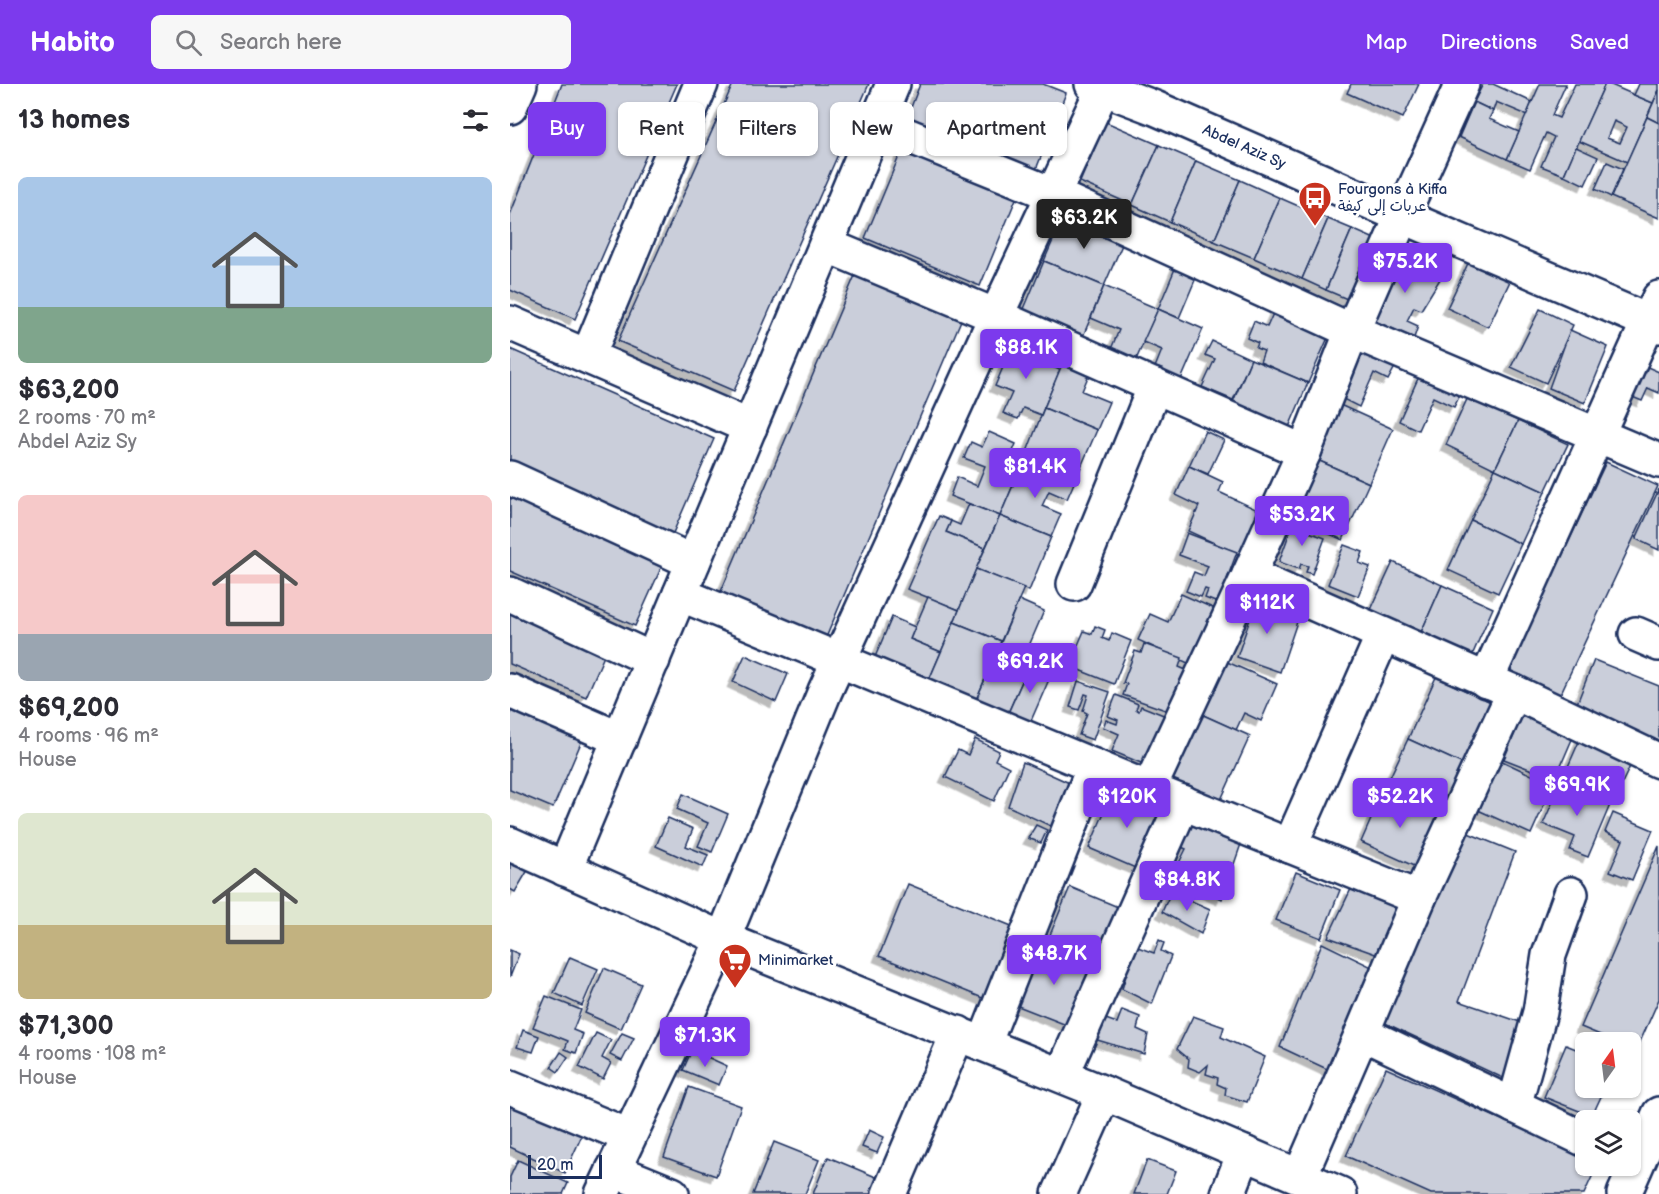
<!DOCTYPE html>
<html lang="en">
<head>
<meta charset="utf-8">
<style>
  body { margin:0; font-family:"Balsamiq Sans","Playpen Sans Arabic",sans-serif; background:#f7f7f7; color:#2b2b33; height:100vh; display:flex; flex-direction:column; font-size:22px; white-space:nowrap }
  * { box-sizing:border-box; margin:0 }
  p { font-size:20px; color:#7c7c81 }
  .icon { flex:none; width:33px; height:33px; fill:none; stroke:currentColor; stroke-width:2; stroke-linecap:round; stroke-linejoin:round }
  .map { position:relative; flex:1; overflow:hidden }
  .sheet { display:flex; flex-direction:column; background:#fff; width:510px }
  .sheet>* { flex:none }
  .guide { position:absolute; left:18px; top:18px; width:570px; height:54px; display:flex; gap:12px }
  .needle { width:39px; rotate:14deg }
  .tools { position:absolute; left:1065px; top:948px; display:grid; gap:12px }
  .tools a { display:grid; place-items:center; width:66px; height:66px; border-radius:9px; background:#fff; box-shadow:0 2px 4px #0004; font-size:30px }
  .scale { position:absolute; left:18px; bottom:15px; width:74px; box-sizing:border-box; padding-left:6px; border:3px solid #1b2f5e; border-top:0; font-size:16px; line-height:21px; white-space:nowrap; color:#1b2f5e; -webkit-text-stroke:4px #fff; paint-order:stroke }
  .price { position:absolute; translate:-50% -51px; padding:0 14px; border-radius:6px; background:#7c3aed; color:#fff; font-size:20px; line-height:39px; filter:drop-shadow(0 2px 3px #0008) }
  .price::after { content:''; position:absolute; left:50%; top:36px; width:18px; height:14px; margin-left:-9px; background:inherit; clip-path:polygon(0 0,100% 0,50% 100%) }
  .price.active { background:#222; color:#fff }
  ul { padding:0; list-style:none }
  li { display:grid; align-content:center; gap:12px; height:318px; padding:0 18px }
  li span { display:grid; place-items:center; height:186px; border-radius:9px; color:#555 }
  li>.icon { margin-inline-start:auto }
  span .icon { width:108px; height:108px; fill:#fffc; stroke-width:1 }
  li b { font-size:26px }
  h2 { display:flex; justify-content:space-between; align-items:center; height:72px; padding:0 18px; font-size:26px }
  .tag { padding:0 21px; border-radius:9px; background:#fff; box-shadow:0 2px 4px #0004; font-size:21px; line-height:54px }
  .tag.active { background:#7c3aed; color:#fff }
  header { display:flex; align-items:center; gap:36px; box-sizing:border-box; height:84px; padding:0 30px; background:#7c3aed; color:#fff }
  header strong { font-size:28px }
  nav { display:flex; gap:33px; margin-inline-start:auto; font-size:21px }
  .search { width:420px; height:54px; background:#f7f7f7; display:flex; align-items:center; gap:15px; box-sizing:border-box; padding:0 21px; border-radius:9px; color:#7c7c81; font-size:22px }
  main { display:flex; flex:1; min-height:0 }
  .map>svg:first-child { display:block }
  .building { fill:#caceda; stroke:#1b2f5e; stroke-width:1.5; fill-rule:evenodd; filter:url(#shadow) }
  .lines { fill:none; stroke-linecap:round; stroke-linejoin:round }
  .minor-casing { stroke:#1b2f5e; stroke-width:38 }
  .minor { stroke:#fff; stroke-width:33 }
  .labels { text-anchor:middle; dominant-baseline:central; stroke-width:6; stroke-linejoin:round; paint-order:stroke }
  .street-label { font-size:15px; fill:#1b2f5e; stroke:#fff }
  .poi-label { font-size:15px; fill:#1b2f5e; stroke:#fff; text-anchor:start }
</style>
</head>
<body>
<header>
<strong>Habito</strong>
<div class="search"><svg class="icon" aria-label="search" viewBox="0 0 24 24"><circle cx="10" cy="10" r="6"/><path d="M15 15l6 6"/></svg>Search here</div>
<nav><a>Map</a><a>Directions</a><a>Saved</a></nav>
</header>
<main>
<section class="sheet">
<h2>13 homes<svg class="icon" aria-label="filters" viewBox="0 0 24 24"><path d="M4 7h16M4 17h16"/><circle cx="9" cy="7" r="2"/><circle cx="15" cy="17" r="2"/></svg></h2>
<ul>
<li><span style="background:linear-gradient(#a9c7e8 70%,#7fa58c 0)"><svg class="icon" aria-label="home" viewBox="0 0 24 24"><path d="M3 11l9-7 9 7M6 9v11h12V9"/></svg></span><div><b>$63,200</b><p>2 rooms · 70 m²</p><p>Abdel Aziz Sy</p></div></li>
<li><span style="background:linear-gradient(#f6c9c9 75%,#9aa5b1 0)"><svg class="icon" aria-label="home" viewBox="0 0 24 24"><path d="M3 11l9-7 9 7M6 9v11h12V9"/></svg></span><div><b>$69,200</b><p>4 rooms · 96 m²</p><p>House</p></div></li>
<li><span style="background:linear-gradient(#dfe7d0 60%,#c2b280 0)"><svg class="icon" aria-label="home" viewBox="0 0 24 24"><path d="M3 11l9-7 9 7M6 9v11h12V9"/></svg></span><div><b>$71,300</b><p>4 rooms · 108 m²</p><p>House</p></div></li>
</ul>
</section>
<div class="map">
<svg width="1149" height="1110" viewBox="0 0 1149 1110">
  <defs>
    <filter id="shadow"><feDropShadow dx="-5.5" dy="5.5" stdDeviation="0" flood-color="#0004"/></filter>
  </defs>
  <rect width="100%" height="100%" fill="#fff"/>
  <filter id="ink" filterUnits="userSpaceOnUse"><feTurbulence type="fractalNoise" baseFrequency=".0167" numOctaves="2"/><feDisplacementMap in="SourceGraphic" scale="12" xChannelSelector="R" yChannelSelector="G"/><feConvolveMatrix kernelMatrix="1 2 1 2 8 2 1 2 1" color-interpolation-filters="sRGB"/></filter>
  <g filter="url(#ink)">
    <!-- building -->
    <g class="building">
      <path d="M52,0H167L65,235L0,206V131Z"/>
      <path d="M223,0H359L224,307L108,257Z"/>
      <path d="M410,0H533L556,9L525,88L395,39Z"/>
      <path d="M841,0H909L893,34L837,9Z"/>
      <path d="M973,0H983L1022,18L1017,31L986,18L983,27L964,18Z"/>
      <path d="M1030,0H1056L1042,31L1049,34L1065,0H1095L1054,91L1031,82L1044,53L1036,49L1020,85L997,75Z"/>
      <path d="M1095,0H1099L1143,19L1117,78L1069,57ZM1104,37L1117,43L1110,59L1097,54Z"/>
      <path d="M1129,0H1149V6L1143,19L1124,11Z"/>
      <path d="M1149,6V39L1137,33Z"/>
      <path d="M964,18L983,27L979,35L1009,48L997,75L949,53Z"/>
      <path d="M1137,33L1149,39V134L1101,113Z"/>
      <path d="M596,38L649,61L622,121L570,98Z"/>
      <path d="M649,61L686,77L660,138L622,121Z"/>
      <path d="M393,63L508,110L470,202L355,154Z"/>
      <path d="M1066,63L1088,73L1075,101L1054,91Z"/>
      <path d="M686,77L730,96L704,157L660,138Z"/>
      <path d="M1097,78L1113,85L1101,113L1085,105Z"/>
      <path d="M730,96L770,114L744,174L704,157Z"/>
      <path d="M770,114L818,135L792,195L744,174Z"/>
      <path d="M555,129L615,154L594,202L534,177Z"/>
      <path d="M818,135L842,145L816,206L792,195Z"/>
      <path d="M842,145L869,157L842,217L816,206Z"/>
      <path d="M896,167L935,187L911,226L904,223L897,237L908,242L904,254L855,233Z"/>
      <path d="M961,173L1002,193L978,243L937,224Z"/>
      <path d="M534,177L594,202L571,257L511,232Z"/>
      <path d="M667,180L688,189L669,234L648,225Z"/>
      <path d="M346,189L452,234L315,556L209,512Z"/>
      <path d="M594,202L648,225L626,276L601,265L609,246L581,234Z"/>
      <path d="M648,225L693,245L670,298L644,286L652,266L633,258Z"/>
      <path d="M765,225L820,249L798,299L750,278L754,267L746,264L748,259L737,254L744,237L757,243Z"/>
      <path d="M1030,225L1063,241L1036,299L1001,283Z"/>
      <path d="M1060,246L1098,263L1075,319L1039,304Z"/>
      <path d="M505,255L534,268L530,278L550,286L531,331L513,324L508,335L493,329L502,309L485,302Z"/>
      <path d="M702,257L741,275L723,316L692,303L705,275L695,271Z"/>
      <path d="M0,265L204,355L160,456L0,385Z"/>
      <path d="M854,265L886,281L878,296L864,289L849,323L831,314Z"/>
      <path d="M741,275L798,299L776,350L720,325Z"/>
      <path d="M553,278L580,288L572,307L599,318L587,346L534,324Z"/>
      <path d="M1133,281L1149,288V309L1138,304L1132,317L1120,312Z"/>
      <path d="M910,290L951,309L944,323L923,313L908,346L889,337Z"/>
      <path d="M958,313L1008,337L985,385L936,361Z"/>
      <path d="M830,321L883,345L859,399L805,375Z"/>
      <path d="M534,324L587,346L564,399L513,378Z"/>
      <path d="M1008,337L1058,360L1035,408L985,385Z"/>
      <path d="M695,347L714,356L698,390L679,382Z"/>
      <path d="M479,348L506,360L501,372L513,378L490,432L440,412L447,393L467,402L475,382L454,374L461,358L472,363Z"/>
      <path d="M805,375L859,399L833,456L779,432Z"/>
      <path d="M513,378L564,399L557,415L539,407L532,422L551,430L541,453L490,432Z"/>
      <path d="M1096,378L1148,402L1049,613L997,589Z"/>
      <path d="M679,382L713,398L709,408L750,427L730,471L678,447L689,422L666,411Z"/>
      <path d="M985,385L1035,408L1011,460L961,436Z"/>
      <path d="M0,405L156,473L125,542L0,487Z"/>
      <path d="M1149,405V466L1126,455Z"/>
      <path d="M459,420L490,432L475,464L436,448L441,437L450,441Z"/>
      <path d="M429,432L441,437L436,448L475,464L449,526L397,505Z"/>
      <path d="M490,432L541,453L519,507L466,485Z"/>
      <path d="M785,434L802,439L799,448L815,454L802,490L796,488L798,482L791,480L789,485L769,478Z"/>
      <path d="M961,436L1011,460L988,509L938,486Z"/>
      <path d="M677,449L727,468L708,519L695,514L698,506L695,505L691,513L676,507L684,488L694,492L698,482L669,471Z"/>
      <path d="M834,461L853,468L849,479L860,483L848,512L818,500Z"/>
      <path d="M883,478L932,501L909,553L859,530Z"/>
      <path d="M466,485L514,504L491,557L444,538Z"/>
      <path d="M932,501L983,524L960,576L909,553Z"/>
      <path d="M749,509L771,516L765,531L787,538L770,588L727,573Z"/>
      <path d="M671,510L705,525L680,580L628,556L640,530L658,538Z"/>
      <path d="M418,513L449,526L431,568L400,555Z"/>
      <path d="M509,516L534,527L506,592L481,582Z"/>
      <path d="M0,523L97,565L76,613L0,580Z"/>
      <path d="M382,533L405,543L400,555L431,568L419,596L365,573Z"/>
      <path d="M444,538L491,557L466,616L419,596Z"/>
      <path d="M585,542L595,546L592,554L599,557L602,549L621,557L604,600L559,582L574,547L582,550Z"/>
      <path d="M634,560L672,574L669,583L676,586L661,628L613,611L617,600L613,599L625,567L631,569Z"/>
      <path d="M235,571L278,590L266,618L223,598Z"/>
      <path d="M1084,576L1149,602V661L1066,622Z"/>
      <path d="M715,577L767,600L751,637L734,629L726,646L691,630Z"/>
      <path d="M481,582L513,595L498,629L466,616Z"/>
      <path d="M519,582L541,591L520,639L498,629Z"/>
      <path d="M926,593L981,618L953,680L898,655Z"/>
      <path d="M568,597L600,608L583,656L569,651L577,629L573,627L578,611L575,610L569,626L560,623Z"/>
      <path d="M606,611L628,620L626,625L629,627L631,622L656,632L636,681L602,667L609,650L593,643L596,636L607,640L608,636L598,632Z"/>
      <path d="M0,623L73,654L43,724L0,706Z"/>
      <path d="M691,630L740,652L709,720L661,698Z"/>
      <path d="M1012,632L1063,653L1045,695L994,675Z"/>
      <path d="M1071,653L1123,676L1103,718L1053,694Z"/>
      <path d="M465,655L489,667L485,676L499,683L484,717L435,693L448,666L458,671Z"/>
      <path d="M898,655L953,680L929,733L873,708Z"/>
      <path d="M990,676L1043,701L1021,750L968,726Z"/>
      <path d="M513,678L566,702L547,745L498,722Z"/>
      <path d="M1051,699L1100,721L1078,773L1060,766L1065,753L1033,740Z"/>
      <path d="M604,705L656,725L630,786L579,764Z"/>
      <path d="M873,708L929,733L906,783L851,758Z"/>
      <path d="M173,710L218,730L202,768L188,762L198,739L167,725Z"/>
      <path d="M1103,729L1143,746L1122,796L1100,787L1113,756L1095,748Z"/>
      <path d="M158,734L183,745L176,762L198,771L193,783L146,762Z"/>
      <path d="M680,740L731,760L712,815L683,802L685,795L665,787L676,765L669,762Z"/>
      <path d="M526,741L537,746L531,759L518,754Z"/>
      <path d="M953,747L1005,768L949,917L1016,940L993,994L873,938Z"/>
      <path d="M1149,762V915L1126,967L1120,964V958H1107L1071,943Z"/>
      <path d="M0,776L18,786L5,808L0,805Z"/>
      <path d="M786,788L830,806L811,854L766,836Z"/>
      <path d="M398,800L504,843L475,915L369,872Z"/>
      <path d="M560,803L608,823L590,880L537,858Z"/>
      <path d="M841,805L891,825L871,872L818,853Z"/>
      <path d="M661,808L700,825L691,850L652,828Z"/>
      <path d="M649,856L654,859L651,867L661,872L642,920L612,905L625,862L644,869Z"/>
      <path d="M812,859L864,884L819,986L770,963Z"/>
      <path d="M531,862L584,885L559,942L503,920Z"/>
      <path d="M0,866L9,870L0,893Z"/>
      <path d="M60,873L88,885L72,922L44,909Z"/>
      <path d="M94,884L131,900L111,945L75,929Z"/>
      <path d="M36,912L71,926L63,946L73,950L66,969L55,965L58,957L23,943Z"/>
      <path d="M612,926L630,933L627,945L638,950L634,970L584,955L593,934L607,939Z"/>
      <path d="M683,932L714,943L711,953L755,973L737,1018L715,1011L716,1004L707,1000L708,994L696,990L698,981L690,988L678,983L679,975L667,965Z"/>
      <path d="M13,946L29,952L23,968L7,963Z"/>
      <path d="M86,949L101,956L92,974L101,979L93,995L69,983Z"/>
      <path d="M112,949L124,954L112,977L100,971Z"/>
      <path d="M1056,961L1076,969V1004H1095L1082,1032L1034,1013Z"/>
      <path d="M182,966L217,982L209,1001L173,986Z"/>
      <path d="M51,968L58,973L48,988L41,983Z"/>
      <path d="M876,984L1076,1074V1082H1087L1074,1110H921L836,1072Z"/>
      <path d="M179,1003L231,1022L206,1092L154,1073Z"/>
      <path d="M0,1018L72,1051L55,1089L0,1063Z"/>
      <path d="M359,1046L374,1053L367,1069L352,1063Z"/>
      <path d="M264,1058L309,1076L295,1110H243Z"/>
      <path d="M318,1073L373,1096L367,1110H303Z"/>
      <path d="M8,1076L58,1099L53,1110H0V1093Z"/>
      <path d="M637,1076L666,1087L657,1110H624Z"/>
    </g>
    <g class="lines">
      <!-- minor casing -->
      <g class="minor-casing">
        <g id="minor">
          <path d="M582,0L645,24L892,132L1149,242"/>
          <path d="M0,23L10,0"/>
          <path d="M367,39L542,110L842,247L1149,377"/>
          <path d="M316,161L486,232L794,368"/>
          <path d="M0,239L240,343"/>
          <path d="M78,272L191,0"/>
          <path d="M0,394L183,478"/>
          <path d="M739,491L1004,608L1149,677"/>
          <path d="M564,500L645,302"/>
          <path d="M0,510L143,576"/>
          <path d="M170,510L639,705L909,814"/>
          <path d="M1126,550L1149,560"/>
          <path d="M976,597L1149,214"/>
          <path d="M0,607L110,655"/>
          <path d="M639,705L739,491L794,368L842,247L892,132L952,0"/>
          <path d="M0,760L213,855L594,1009L830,1110"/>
          <path d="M780,762L873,551"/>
          <path d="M55,785L383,0"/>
          <path d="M852,949L1076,1056"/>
          <path d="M474,960L584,682"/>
          <path d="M552,991L673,718"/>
          <path d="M0,1003L119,1052"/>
          <path d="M1004,1022L1030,928L1039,871L1061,810"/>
          <path d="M103,1086L162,1110"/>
          <path d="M790,1092L852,949L909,814L1004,608"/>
          <path d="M92,1110L213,855L315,607L486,232L593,4L592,0"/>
          <path d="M379,1110L448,949"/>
          <path d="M549,1110L594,1009"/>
          <path d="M718,1110L734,1069"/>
          <path d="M1114,1110L1149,1030"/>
        </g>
      </g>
      <!-- minor -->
      <use href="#minor" class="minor"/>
    </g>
  </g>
  <!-- icons -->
  <defs>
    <g id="bus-pin" transform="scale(1.725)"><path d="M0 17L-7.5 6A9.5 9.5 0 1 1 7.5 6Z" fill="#c8321e" stroke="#fff"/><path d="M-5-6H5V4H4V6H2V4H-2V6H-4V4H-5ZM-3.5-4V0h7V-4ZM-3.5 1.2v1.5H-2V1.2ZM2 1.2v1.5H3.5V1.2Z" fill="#fff"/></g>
    <g id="supermarket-pin" transform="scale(1.725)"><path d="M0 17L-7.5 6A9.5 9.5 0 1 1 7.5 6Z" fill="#c8321e" stroke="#fff"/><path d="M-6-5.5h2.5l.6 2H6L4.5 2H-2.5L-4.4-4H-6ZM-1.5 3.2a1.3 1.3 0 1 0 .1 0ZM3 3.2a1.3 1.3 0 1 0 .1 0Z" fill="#fff"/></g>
  </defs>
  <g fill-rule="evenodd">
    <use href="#bus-pin" x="805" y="114"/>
    <use href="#supermarket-pin" x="225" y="876"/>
  </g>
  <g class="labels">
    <!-- street labels -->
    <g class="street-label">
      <text transform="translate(734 63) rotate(24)">Abdel Aziz Sy</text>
    </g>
    <!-- poi labels -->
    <g class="poi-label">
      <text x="828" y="105">Fourgons à Kiffa<tspan x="828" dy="17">عربات إلى كيفة</tspan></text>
      <text x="248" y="876">Minimarket</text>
    </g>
  </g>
</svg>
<div class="tools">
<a><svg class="needle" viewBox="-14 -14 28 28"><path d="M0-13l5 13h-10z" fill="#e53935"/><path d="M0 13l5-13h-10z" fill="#7c7c81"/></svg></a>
<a><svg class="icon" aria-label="layers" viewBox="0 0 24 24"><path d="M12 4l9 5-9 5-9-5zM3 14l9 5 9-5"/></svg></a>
</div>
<div class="scale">20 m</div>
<b class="price active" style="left:574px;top:166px">$63.2K</b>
<b class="price" style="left:895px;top:210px">$75.2K</b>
<b class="price" style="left:516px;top:296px">$88.1K</b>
<b class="price" style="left:525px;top:415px">$81.4K</b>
<b class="price" style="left:792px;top:463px">$53.2K</b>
<b class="price" style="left:757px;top:551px">$112K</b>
<b class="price" style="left:520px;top:610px">$69.2K</b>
<b class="price" style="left:1067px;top:733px">$69.9K</b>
<b class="price" style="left:617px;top:745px">$120K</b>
<b class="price" style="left:890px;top:745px">$52.2K</b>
<b class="price" style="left:677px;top:828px">$84.8K</b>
<b class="price" style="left:544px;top:902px">$48.7K</b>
<b class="price" style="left:195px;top:984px">$71.3K</b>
<div class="guide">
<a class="tag active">Buy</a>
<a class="tag">Rent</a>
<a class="tag">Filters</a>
<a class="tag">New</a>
<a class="tag">Apartment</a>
</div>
</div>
</main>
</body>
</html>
